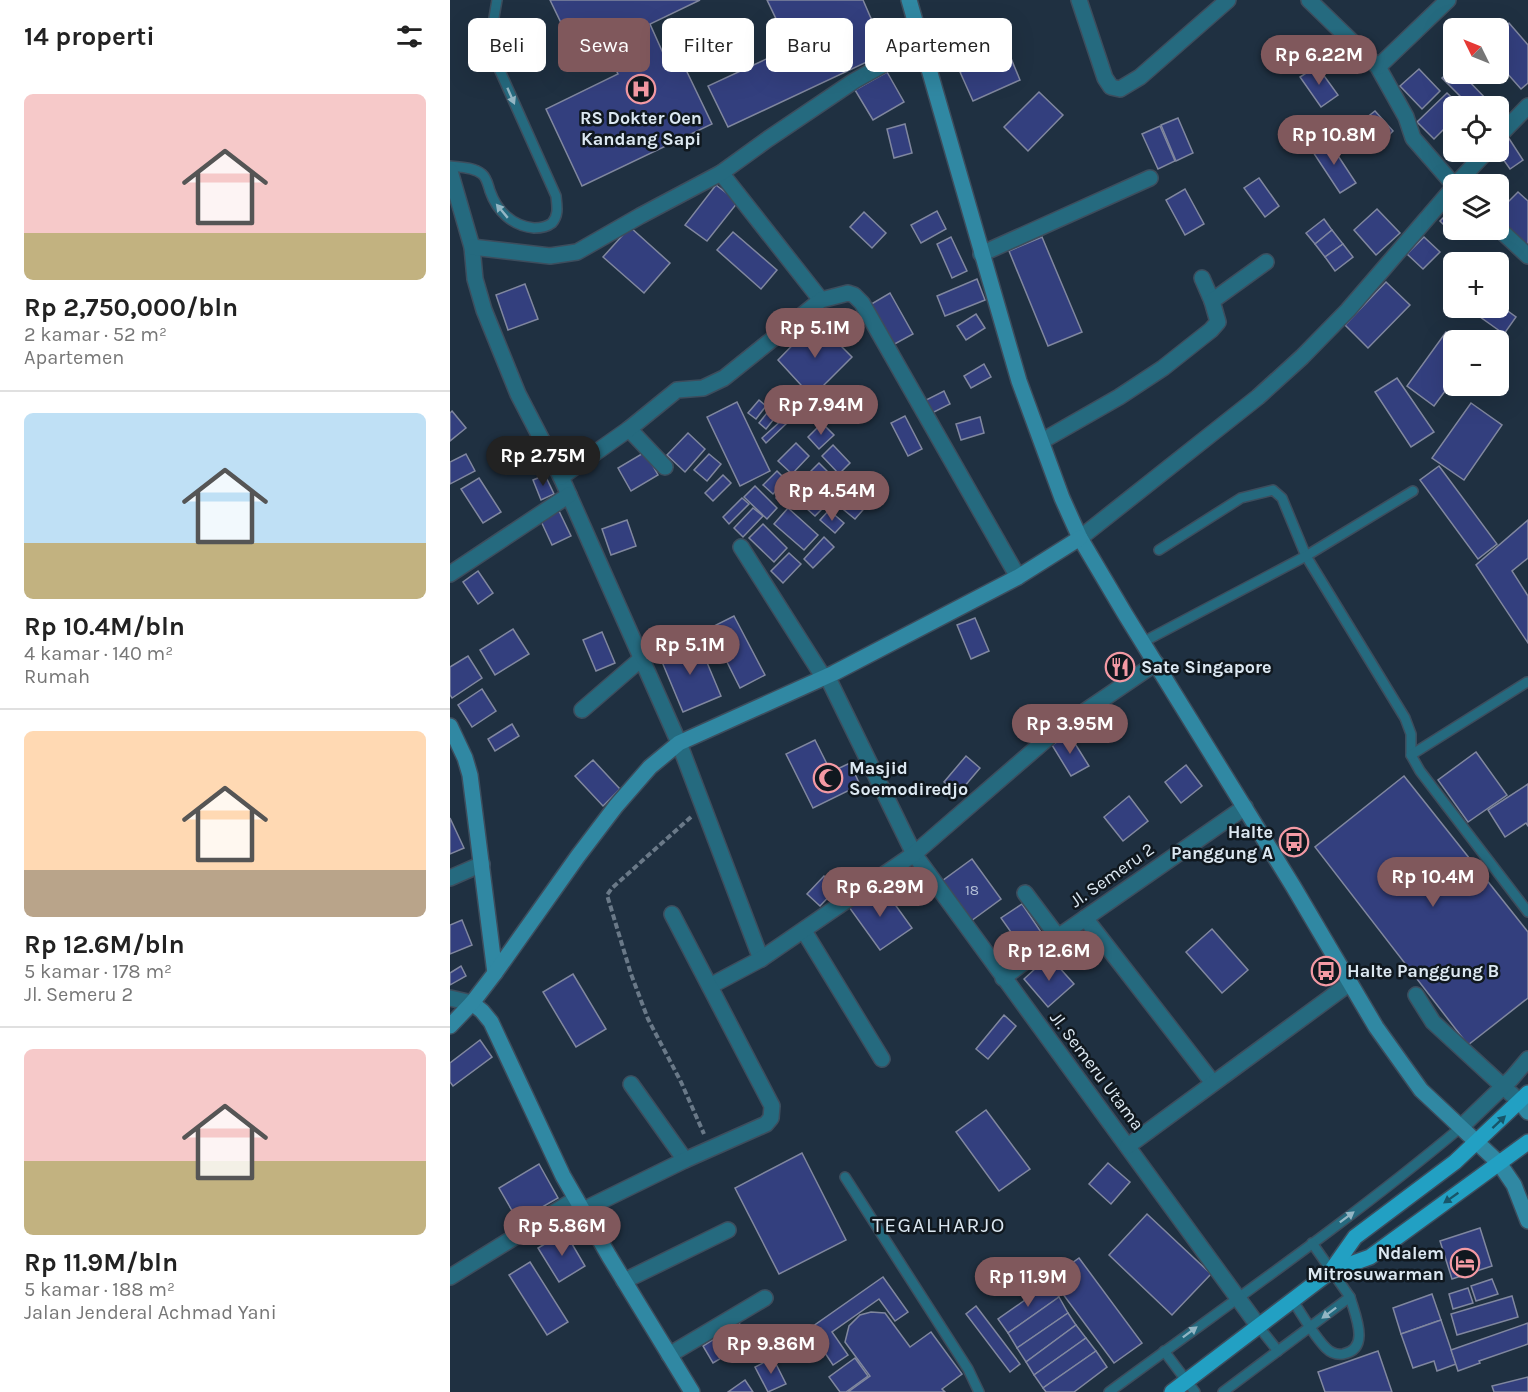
<!DOCTYPE html>
<html lang="id">
<head>
<meta charset="utf-8">
<style>
  body { margin:0; font-family:Karla,sans-serif; background:#f2f2f2; color:#222; height:100vh; display:flex; flex-direction:column; font-size:22px; white-space:nowrap }
  * { box-sizing:border-box; margin:0 }
  p { font-size:20px; color:#767676 }
  .icon { flex:none; width:33px; height:33px; fill:none; stroke:currentColor; stroke-width:2; stroke-linecap:round; stroke-linejoin:round }
  .map { position:relative; flex:1; overflow:hidden }
  .panel { display:flex; flex-direction:column; background:#fff; width:450px }
  .panel>* { flex:none }
  .top-card { position:absolute; left:18px; top:18px; width:570px; height:54px; display:flex; gap:12px }
  .needle { width:39px; rotate:313deg }
  .controls { position:absolute; left:993px; top:18px; display:grid; gap:12px }
  .controls a { display:grid; place-items:center; width:66px; height:66px; border-radius:9px; background:#fff; box-shadow:0 6px 24px #0002; font-size:30px }
  .price { position:absolute; translate:-50% -51px; padding:0 14px; border-radius:21px; background:#80585c; color:#fff; font-size:20px; line-height:39px; filter:drop-shadow(0 2px 3px #0008) }
  .price::after { content:''; position:absolute; left:50%; top:36px; width:18px; height:14px; margin-left:-9px; background:inherit; clip-path:polygon(0 0,100% 0,50% 100%) }
  .price.on { background:#222; color:#fff }
  ul { padding:0; list-style:none }
  li { display:grid; align-content:center; gap:12px; height:318px; padding:0 24px }
  li+li { border-top:2px solid #e0e0e0 }
  li span { display:grid; place-items:center; height:186px; border-radius:9px; color:#555 }
  li>.icon { margin-inline-start:auto }
  span .icon { width:108px; height:108px; fill:#fffc; stroke-width:1 }
  li b { font-size:26px }
  h2 { display:flex; justify-content:space-between; align-items:center; height:72px; padding:0 24px; font-size:26px }
  .tag { padding:0 21px; border-radius:9px; background:#fff; box-shadow:0 6px 24px #0002; font-size:21px; line-height:54px }
  .tag.on { background:#80585c; color:#fff }
  main { display:flex; flex:1; min-height:0 }
  .map>svg:first-child { display:block }
  .building { fill:#333f7e; stroke:#80879f; stroke-width:1.5 }
  .lines { fill:none; stroke-linecap:round; stroke-linejoin:round }
  .lane-casing { stroke:#3d4d5d; stroke-width:12 }
  .street-casing { stroke:#3d4d5d; stroke-width:18 }
  .secondary-casing { stroke:#3d4d5d; stroke-width:18 }
  .primary-casing { stroke:#3d4d5d; stroke-width:18 }
  .path { stroke:#6a7988; stroke-width:4; stroke-dasharray:6 3; stroke-linecap:butt }
  .lane { stroke:#256a7f; stroke-width:9 }
  .street { stroke:#256a7f; stroke-width:15 }
  .secondary { stroke:#3088a3; stroke-width:15 }
  .primary { stroke:#22a0c3; stroke-width:15 }
  .oneway { fill:#93b6c4 }
  .oneway2 { fill:#185569 }
  .labels { text-anchor:middle; dominant-baseline:central; stroke-width:5; stroke-linejoin:round; paint-order:stroke }
  .number-label { font-size:15px; fill:#b2bed5 }
  .poi-label { font-size:18px; font-weight:bold; fill:#dce8f2; stroke:#10181f; text-anchor:start }
  .street-label { font-size:18px; fill:#dce8f2; stroke:#10181f }
  .quarter-label { font-size:21px; letter-spacing:1.5px; fill:#dce8f2; stroke:#10181f }
</style>
</head>
<body>
<main>
<section class="panel">
<h2>14 properti<svg class="icon" aria-label="filters" viewBox="0 0 24 24"><path d="M4 7h16M4 17h16"/><circle cx="9" cy="7" r="2"/><circle cx="15" cy="17" r="2"/></svg></h2>
<ul>
<li><span style="background:linear-gradient(#f6c9c9 75%,#c2b280 0)"><svg class="icon" aria-label="home" viewBox="0 0 24 24"><path d="M3 11l9-7 9 7M6 9v11h12V9"/></svg></span><div><b>Rp 2,750,000/bln</b><p>2 kamar · 52 m²</p><p>Apartemen</p></div></li>
<li><span style="background:linear-gradient(#bfe0f5 70%,#c2b280 0)"><svg class="icon" aria-label="home" viewBox="0 0 24 24"><path d="M3 11l9-7 9 7M6 9v11h12V9"/></svg></span><div><b>Rp 10.4M/bln</b><p>4 kamar · 140 m²</p><p>Rumah</p></div></li>
<li><span style="background:linear-gradient(#ffd9b3 75%,#b9a48a 0)"><svg class="icon" aria-label="home" viewBox="0 0 24 24"><path d="M3 11l9-7 9 7M6 9v11h12V9"/></svg></span><div><b>Rp 12.6M/bln</b><p>5 kamar · 178 m²</p><p>Jl. Semeru 2</p></div></li>
<li><span style="background:linear-gradient(#f6c9c9 60%,#c2b280 0)"><svg class="icon" aria-label="home" viewBox="0 0 24 24"><path d="M3 11l9-7 9 7M6 9v11h12V9"/></svg></span><div><b>Rp 11.9M/bln</b><p>5 kamar · 188 m²</p><p>Jalan Jenderal Achmad Yani</p></div></li>
</ul>
</section>
<div class="map">
<svg width="1078" height="1392" viewBox="0 0 1078 1392">
  <rect width="100%" height="100%" fill="#1f3041"/>
  <!-- building -->
  <g class="building">
    <path d="M100,0H250L200,24L213,53L225,47L262,124L132,186L96,109L168,74L154,46L128,58Z"/>
    <path d="M317,0H413L436,53L278,127L258,86L340,48Z"/>
    <path d="M1059,23L1078,45V83L1071,89L1048,63V32Z"/>
    <path d="M558,51L570,80L523,101L510,72Z"/>
    <path d="M867,66L888,95L871,107L850,77Z"/>
    <path d="M1004,67V74H1012L1042,105L1020,106L992,78Z"/>
    <path d="M969,69L990,91L972,109L950,86Z"/>
    <path d="M437,72L454,102L423,120L405,90Z"/>
    <path d="M589,92L613,115L578,151L554,127Z"/>
    <path d="M997,93L1011,106H1004V119L984,139L967,122Z"/>
    <path d="M925,111L943,131L935,139L916,118Z"/>
    <path d="M728,118L743,153L726,161L711,125Z"/>
    <path d="M455,124L462,153L444,158L437,129Z"/>
    <path d="M710,126L725,161L708,169L692,134Z"/>
    <path d="M1058,137L1073,160L1060,169L1048,152V143Z"/>
    <path d="M877,139L906,183L890,193L861,149Z"/>
    <path d="M809,178L829,206L815,217L794,188Z"/>
    <path d="M266,185L288,202L257,241L235,225Z"/>
    <path d="M735,189L754,224L735,235L716,200Z"/>
    <path d="M1068,192L1078,201V246L1048,219V212Z"/>
    <path d="M1004,207V230H1014L1006,237L990,221Z"/>
    <path d="M927,209L950,233L926,255L904,230Z"/>
    <path d="M487,211L496,229L471,243L461,225Z"/>
    <path d="M414,212L436,233L422,248L400,227Z"/>
    <path d="M874,219L882,230L865,244L856,233Z"/>
    <path d="M180,227L220,263L194,293L153,257Z"/>
    <path d="M882,230L893,244L875,257L865,244Z"/>
    <path d="M283,232L327,270L311,289L267,250Z"/>
    <path d="M501,237L517,271L502,278L487,244Z"/>
    <path d="M592,237L632,332L598,346L559,251Z"/>
    <path d="M974,237L990,252L973,269L957,254Z"/>
    <path d="M893,244L903,257L885,271L875,257Z"/>
    <path d="M527,279L535,300L495,316L487,296Z"/>
    <path d="M936,282L960,305L918,348L895,325Z"/>
    <path d="M75,284L88,319L58,330L46,295Z"/>
    <path d="M440,293L463,334L441,346L418,306Z"/>
    <path d="M1048,304L1066,317L1054,334L1026,314L1030,308H1048Z"/>
    <path d="M526,314L535,328L516,340L507,326Z"/>
    <path d="M366,321L402,357L362,397L328,360Z"/>
    <path d="M996,332L1008,340H1004V379L984,406L957,386Z"/>
    <path d="M534,364L541,377L521,388L514,376Z"/>
    <path d="M947,378L984,432L961,447L925,392Z"/>
    <path d="M494,391L500,404L482,413L476,400Z"/>
    <path d="M309,400L316,406L306,419L298,413Z"/>
    <path d="M287,402L320,471L290,486L257,417Z"/>
    <path d="M1021,403L1052,425L1014,480L982,458Z"/>
    <path d="M320,409L327,415L316,429L309,423Z"/>
    <path d="M2,411L16,428L0,441V413Z"/>
    <path d="M455,416L472,449L458,456L441,423Z"/>
    <path d="M530,417L534,433L511,440L506,424Z"/>
    <path d="M333,419L337,423L316,443L312,438Z"/>
    <path d="M372,423L384,435L369,449L358,437Z"/>
    <path d="M238,433L255,449L235,472L217,455Z"/>
    <path d="M346,443L359,456L342,474L328,461Z"/>
    <path d="M383,445L400,463L389,474L372,456Z"/>
    <path d="M195,452L208,475L181,491L168,468Z"/>
    <path d="M16,454L25,471L0,484V462Z"/>
    <path d="M259,454L271,464L257,481L244,470Z"/>
    <path d="M369,463L388,482L375,496L356,476Z"/>
    <path d="M989,466L1047,544L1028,559L970,480Z"/>
    <path d="M327,471L336,480L323,494L313,485Z"/>
    <path d="M95,475L104,494L91,500L83,480Z"/>
    <path d="M273,475L281,483L263,501L255,493Z"/>
    <path d="M29,478L51,512L33,523L11,489Z"/>
    <path d="M340,484L347,490L333,505L326,498Z"/>
    <path d="M397,484L419,503L405,519L383,501Z"/>
    <path d="M305,486L327,508L317,519L294,497Z"/>
    <path d="M355,491L373,508L365,516L347,500Z"/>
    <path d="M292,498L299,504L279,524L273,517Z"/>
    <path d="M303,508L313,516L293,537L284,528Z"/>
    <path d="M338,508L368,535L354,550L324,524Z"/>
    <path d="M379,510L394,523L385,533L370,520Z"/>
    <path d="M109,511L121,536L102,545L90,519Z"/>
    <path d="M177,520L186,546L161,555L152,529Z"/>
    <path d="M1078,520V558L1062,571L1078,596V643L1026,565Z"/>
    <path d="M313,524L337,548L324,562L299,538Z"/>
    <path d="M374,537L384,547L363,568L354,559Z"/>
    <path d="M339,553L351,564L333,583L321,571Z"/>
    <path d="M28,571L43,593L28,604L13,582Z"/>
    <path d="M284,616L315,675L290,688L260,628Z"/>
    <path d="M525,618L539,651L521,659L507,625Z"/>
    <path d="M63,629L79,654L45,675L30,650Z"/>
    <path d="M152,632L165,663L146,671L133,640Z"/>
    <path d="M248,641L271,696L233,712L210,657Z"/>
    <path d="M18,656L32,678L2,698L0,695V667Z"/>
    <path d="M32,689L46,711L22,727L8,705Z"/>
    <path d="M62,724L69,736L45,751L38,739Z"/>
    <path d="M619,734L639,766L621,776L602,745Z"/>
    <path d="M365,740L381,772L400,763L410,785L363,808L336,754Z"/>
    <path d="M1026,752L1057,795L1018,822L988,780Z"/>
    <path d="M516,756L530,768L508,794L494,782Z"/>
    <path d="M143,760L170,789L153,806L125,776Z"/>
    <path d="M736,765L752,786L731,803L715,782Z"/>
    <path d="M954,776L1078,932V998L1018,1045L865,847Z"/>
    <path d="M1078,784V826L1076,823L1055,837L1038,810Z"/>
    <path d="M679,796L698,821L673,841L654,817Z"/>
    <path d="M0,818L14,848L0,854Z"/>
    <path d="M522,859L551,899L521,921L492,881Z"/>
    <path d="M374,876L387,888L370,906L357,894Z"/>
    <path d="M431,885L462,928L430,950L399,907Z"/>
    <path d="M572,904L593,935L573,949L551,918Z"/>
    <path d="M12,920L22,945L0,954V925Z"/>
    <path d="M762,929L798,970L772,993L736,952Z"/>
    <path d="M599,956L624,984L598,1007L574,979Z"/>
    <path d="M11,966L16,976L0,985V973Z"/>
    <path d="M123,974L156,1029L126,1047L93,992Z"/>
    <path d="M554,1015L566,1026L538,1059L526,1049Z"/>
    <path d="M30,1040L42,1057L3,1086L0,1082V1063Z"/>
    <path d="M536,1110L580,1169L549,1191L506,1132Z"/>
    <path d="M352,1153L396,1240L329,1274L285,1188Z"/>
    <path d="M658,1163L680,1182L661,1204L639,1184Z"/>
    <path d="M89,1164L108,1198L68,1221L49,1188Z"/>
    <path d="M697,1214L761,1274L722,1315L659,1255Z"/>
    <path d="M1030,1228L1042,1266L1002,1279L990,1241Z"/>
    <path d="M115,1232L135,1266L109,1282L88,1248Z"/>
    <path d="M629,1258L692,1343L664,1363L601,1278Z"/>
    <path d="M80,1262L118,1322L97,1335L59,1275Z"/>
    <path d="M433,1277L458,1312L445,1321L429,1299L382,1332L398,1355L383,1365L359,1329Z"/>
    <path d="M1042,1279L1048,1294L1026,1301L1021,1286Z"/>
    <path d="M599,1283L609,1297L558,1333L548,1319Z"/>
    <path d="M1018,1288L1023,1303L1003,1309L999,1294Z"/>
    <path d="M982,1294L991,1320L951,1334L943,1308Z"/>
    <path d="M1062,1296L1068,1317L1007,1335L1001,1314Z"/>
    <path d="M609,1297L618,1313L567,1348L558,1333Z"/>
    <path d="M526,1306L570,1364L560,1372L516,1314Z"/>
    <path d="M421,1312L435,1313L460,1347L481,1332L512,1374L492,1389L495,1392H398L420,1376L395,1342L399,1326L410,1315Z"/>
    <path d="M618,1313L626,1325L576,1362L567,1348Z"/>
    <path d="M991,1320L1006,1364L987,1371L984,1361L963,1368L951,1334Z"/>
    <path d="M289,1323L300,1341L263,1363L253,1346Z"/>
    <path d="M1078,1323V1344L1029,1361L1030,1363L1008,1371L1001,1350Z"/>
    <path d="M626,1325L636,1338L584,1375L576,1362Z"/>
    <path d="M636,1338L646,1351L593,1388L584,1375Z"/>
    <path d="M646,1351L657,1367L624,1392H596L593,1388Z"/>
    <path d="M928,1351L942,1392H875L868,1372Z"/>
    <path d="M323,1358L336,1384L318,1392L305,1367Z"/>
    <path d="M405,1358L418,1376L396,1392H390L379,1377Z"/>
    <path d="M1078,1377V1392H1044L1042,1386Z"/>
    <path d="M295,1380L303,1392H278Z"/>
  </g>
  <g class="lines">
    <!-- lane casing -->
    <g class="lane-casing">
      <g id="lane">
        <path d="M0,166C10,167 24,167 32,174C37,178 38,185 40,191C47,211 62,226 84,228C91,228 97,227 102,223C109,215 107,206 106,196L46,62C39,38 43,24 47,0"/>
        <path d="M709,550L791,498L823,490L832,498L856,556L955,718L961,734V755L970,771L1078,912"/>
        <path d="M693,642L856,556L963,491"/>
        <path d="M961,755L1077,682"/>
        <path d="M395,1177L518,1369L529,1392"/>
        <path d="M843,1301C853,1316 864,1336 876,1348C881,1353 886,1355 893,1354C921,1349 905,1315 900,1297"/>
        <path d="M809,1327L828,1351"/>
        <path d="M714,1351L745,1392"/>
        <path d="M659,1392C777,1305 898,1222 1010,1128"/>
        <path d="M773,1392L900,1297L862,1243"/>
      </g>
    </g>
    <!-- street casing -->
    <g class="street-casing">
      <g id="street">
        <path d="M629,0L655,78L661,87L670,89L690,77L778,0"/>
        <path d="M859,0L928,67L956,117L963,138L1004,185"/>
        <path d="M928,67L998,0"/>
        <path d="M1048,137L1078,106"/>
        <path d="M0,171L22,247L25,279L34,310L68,394L111,477L229,743L311,959"/>
        <path d="M271,173L371,300"/>
        <path d="M1006,184L1036,152"/>
        <path d="M1048,228L1078,256"/>
        <path d="M22,247L100,256L127,252L190,216L271,173L318,139L404,81L472,43"/>
        <path d="M531,254L700,178"/>
        <path d="M752,278L762,301"/>
        <path d="M179,429L215,467"/>
        <path d="M592,441L669,397L713,368L761,330L768,322L762,301L816,262"/>
        <path d="M111,477L179,429L227,390L253,388L274,378L371,300L398,293L404,295L412,303L568,577"/>
        <path d="M630,538L808,397L852,357L898,310L1004,187"/>
        <path d="M291,547L374,678"/>
        <path d="M0,574L119,495"/>
        <path d="M377,676L464,854L809,1327"/>
        <path d="M132,710L191,659"/>
        <path d="M0,878L32,864"/>
        <path d="M575,893L608,937"/>
        <path d="M635,918L763,1083"/>
        <path d="M354,931L432,1059"/>
        <path d="M553,978L608,937L795,807"/>
        <path d="M260,986L311,959L464,854L606,731L706,663"/>
        <path d="M966,995L983,1022L1070,1102"/>
        <path d="M0,998L22,1003"/>
        <path d="M181,1084L235,1160"/>
        <path d="M1010,1128L1062,1078L1078,1059"/>
        <path d="M678,1146L900,983"/>
        <path d="M133,1210L235,1160L316,1124L321,1118L322,1106L222,914"/>
        <path d="M0,1277L126,1199"/>
        <path d="M174,1281L278,1230"/>
        <path d="M219,1355L315,1298"/>
      </g>
    </g>
    <!-- secondary casing -->
    <g class="secondary-casing">
      <g id="secondary">
        <path d="M459,0L569,381L612,498L630,538L675,614L843,886L926,1027L971,1090L1049,1163L1064,1185L1078,1221"/>
        <path d="M0,726L15,758L20,775L45,973"/>
        <path d="M22,1003L32,1011L41,1022L113,1176L159,1256L242,1392"/>
        <path d="M0,1026L22,1003L45,973L128,856L166,806L200,767L229,743L384,673L568,577L630,538"/>
        <path d="M1070,1102L1078,1112"/>
      </g>
    </g>
    <!-- primary casing -->
    <g class="primary-casing">
      <g id="primary">
        <path d="M881,1271L920,1257L1078,1142"/>
        <path d="M722,1392L881,1271L905,1237L1005,1162L1078,1093"/>
      </g>
    </g>
    <!-- path -->
    <path class="path" d="M241,817L162,888L157,895L181,974L198,1019L231,1082L254,1134"/>
    <!-- lane -->
    <use href="#lane" class="lane"/>
    <!-- street -->
    <use href="#street" class="street"/>
    <!-- secondary -->
    <use href="#secondary" class="secondary"/>
    <!-- primary -->
    <use href="#primary" class="primary"/>
  </g>
  <!-- one-way arrows -->
  <defs><path id="oneway-solid" d="M-6-.8H1V-3.2L6.5 0L1 3.2V.8H-6Z" transform="scale(1.5)"/></defs>
  <g class="oneway">
    <use href="#oneway-solid" transform="translate(61 96) rotate(66)"/>
    <use href="#oneway-solid" transform="translate(52 211) rotate(-130)"/>
    <use href="#oneway-solid" transform="translate(897 1217) rotate(-37)"/>
    <use href="#oneway-solid" transform="translate(879 1313) rotate(143)"/>
    <use href="#oneway-solid" transform="translate(740 1332) rotate(-37)"/>
  </g>
  <g class="oneway2">
    <use href="#oneway-solid" transform="translate(1049 1122) rotate(-43)"/>
    <use href="#oneway-solid" transform="translate(1001 1198) rotate(145)"/>
  </g>
  <!-- icons -->
  <defs>
    <g id="hospital-ring" transform="scale(1.5)"><circle r="9.5" fill="#10181f" stroke="#f49aa4" stroke-width="1.5"/><path d="M-5-5h3v3.5h4V-5h3V5h-3V1.5h-4V5h-3Z" fill="#f49aa4"/></g>
    <g id="restaurant-ring" transform="scale(1.5)"><circle r="9.5" fill="#10181f" stroke="#f49aa4" stroke-width="1.5"/><path d="M-5-6h1v4h1v-4h1v4h1v-4h1v5L-1.5 .5V6h-2V.5L-5-1ZM5-6V6H3V1.5H1.5Q1.5-4 5-6Z" fill="#f49aa4"/></g>
    <g id="mosque-ring" transform="scale(1.5)"><circle r="9.5" fill="#10181f" stroke="#f49aa4" stroke-width="1.5"/><path d="M3.5-4.9A6 6 0 1 0 3.5 4.9A5 5 0 1 1 3.5-4.9Z" fill="#f49aa4"/></g>
    <g id="bus-ring" transform="scale(1.5)"><circle r="9.5" fill="#10181f" stroke="#f49aa4" stroke-width="1.5"/><path d="M-5-6H5V4H4V6H2V4H-2V6H-4V4H-5ZM-3.5-4V0h7V-4ZM-3.5 1.2v1.5H-2V1.2ZM2 1.2v1.5H3.5V1.2Z" fill="#f49aa4"/></g>
    <g id="hotel-ring" transform="scale(1.5)"><circle r="9.5" fill="#10181f" stroke="#f49aa4" stroke-width="1.5"/><path d="M-6-4.5h1.5V1H6V5H4.5V3h-9V5H-6ZM-4 0a1.8 1.8 0 1 1 3.6 0ZM.5 0V-2.5h3Q6-2.5 6 0Z" fill="#f49aa4"/></g>
  </defs>
  <g fill-rule="evenodd">
    <use href="#hospital-ring" x="191" y="89"/>
    <use href="#restaurant-ring" x="670" y="667"/>
    <use href="#mosque-ring" x="378" y="778"/>
    <use href="#bus-ring" x="844" y="842"/>
    <use href="#bus-ring" x="876" y="971"/>
    <use href="#hotel-ring" x="1015" y="1263"/>
  </g>
  <g class="labels">
    <!-- number labels -->
    <g class="number-label">
      <text x="522" y="890">18</text>
    </g>
    <!-- poi labels -->
    <g class="poi-label">
      <text x="191" y="118" text-anchor="middle">RS Dokter Oen<tspan x="191" dy="21">Kandang Sapi</tspan></text>
      <text x="691" y="667">Sate Singapore</text>
      <text x="399" y="768">Masjid<tspan x="399" dy="21">Soemodiredjo</tspan></text>
      <text x="823" y="832" text-anchor="end">Halte<tspan x="823" dy="21">Panggung A</tspan></text>
      <text x="897" y="971">Halte Panggung B</text>
      <text x="994" y="1253" text-anchor="end">Ndalem<tspan x="994" dy="21">Mitrosuwarman</tspan></text>
    </g>
    <!-- street labels -->
    <g class="street-label">
      <text transform="translate(662 875) rotate(-35)">Jl. Semeru 2</text>
      <text transform="translate(647 1071) rotate(53)">Jl. Semeru Utama</text>
    </g>
    <!-- quarter labels -->
    <g class="quarter-label">
      <text x="489" y="1225">TEGALHARJO</text>
    </g>
  </g>
</svg>
<div class="controls">
<a><svg class="needle" viewBox="-14 -14 28 28"><path d="M0-13l5 13h-10z" fill="#e53935"/><path d="M0 13l5-13h-10z" fill="#767676"/></svg></a>
<a><svg class="icon" aria-label="locate" viewBox="0 0 24 24"><circle cx="12" cy="12" r="6"/><path d="M12 2v4M12 18v4M2 12h4M18 12h4"/></svg></a>
<a><svg class="icon" aria-label="layers" viewBox="0 0 24 24"><path d="M12 4l9 5-9 5-9-5zM3 14l9 5 9-5"/></svg></a>
<a>+</a>
<a>−</a>
</div>
<b class="price" style="left:869px;top:86px">Rp 6.22M</b>
<b class="price" style="left:884px;top:166px">Rp 10.8M</b>
<b class="price" style="left:365px;top:359px">Rp 5.1M</b>
<b class="price" style="left:371px;top:436px">Rp 7.94M</b>
<b class="price on" style="left:93px;top:487px">Rp 2.75M</b>
<b class="price" style="left:382px;top:522px">Rp 4.54M</b>
<b class="price" style="left:240px;top:676px">Rp 5.1M</b>
<b class="price" style="left:620px;top:755px">Rp 3.95M</b>
<b class="price" style="left:983px;top:908px">Rp 10.4M</b>
<b class="price" style="left:430px;top:918px">Rp 6.29M</b>
<b class="price" style="left:599px;top:982px">Rp 12.6M</b>
<b class="price" style="left:112px;top:1257px">Rp 5.86M</b>
<b class="price" style="left:578px;top:1308px">Rp 11.9M</b>
<b class="price" style="left:321px;top:1375px">Rp 9.86M</b>
<div class="top-card">
<a class="tag">Beli</a>
<a class="tag on">Sewa</a>
<a class="tag">Filter</a>
<a class="tag">Baru</a>
<a class="tag">Apartemen</a>
</div>
</div>
</main>
</body>
</html>
